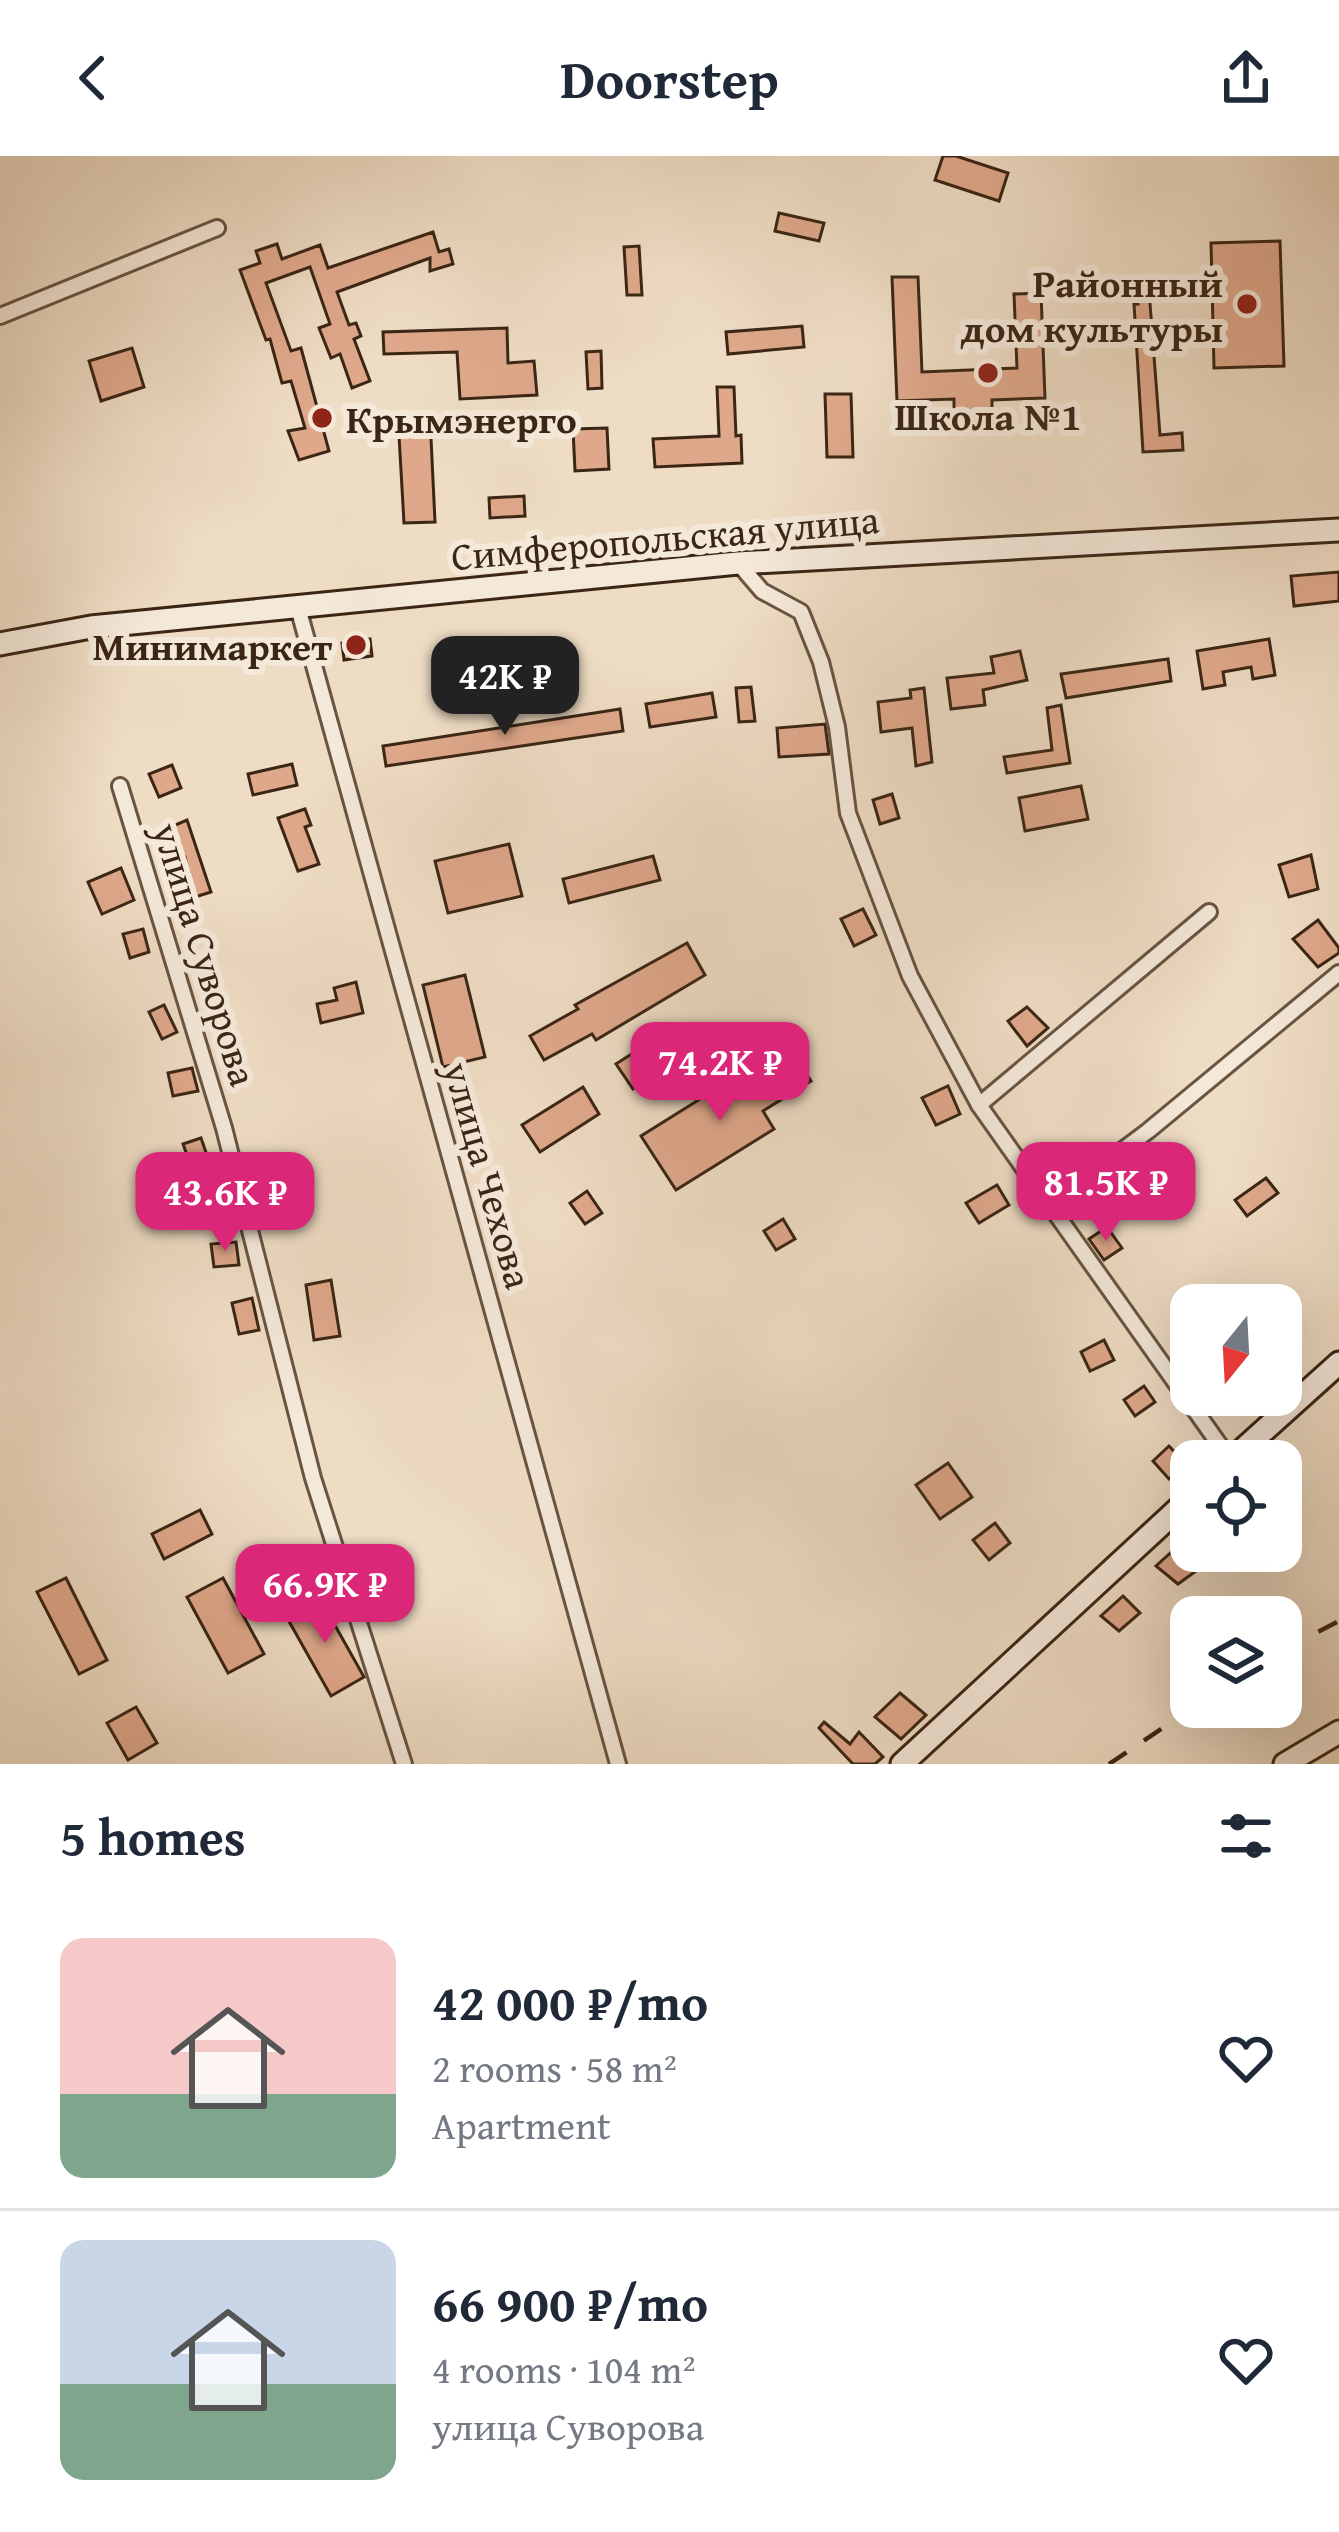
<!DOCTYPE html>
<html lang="en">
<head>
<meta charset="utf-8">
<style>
  body { margin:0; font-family:"Gentium Book Plus",serif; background:#f6f6f7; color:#1f2937; height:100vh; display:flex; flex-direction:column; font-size:45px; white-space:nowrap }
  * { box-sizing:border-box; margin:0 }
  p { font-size:39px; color:#747a83 }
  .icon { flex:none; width:66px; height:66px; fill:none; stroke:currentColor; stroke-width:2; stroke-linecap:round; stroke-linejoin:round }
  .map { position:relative; height:1608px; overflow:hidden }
  .sheet { display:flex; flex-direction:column; background:#fff; flex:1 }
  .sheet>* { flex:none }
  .needle { width:78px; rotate:198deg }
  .buttons { position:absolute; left:1170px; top:1128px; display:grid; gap:24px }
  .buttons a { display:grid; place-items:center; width:132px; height:132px; border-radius:24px; background:#fff; box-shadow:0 12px 48px #0002; font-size:60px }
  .price { position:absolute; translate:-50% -102px; padding:0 27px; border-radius:24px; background:#db2777; color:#fff; font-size:39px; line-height:78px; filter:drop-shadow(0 3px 6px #0008) }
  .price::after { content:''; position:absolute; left:50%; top:72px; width:36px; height:27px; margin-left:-18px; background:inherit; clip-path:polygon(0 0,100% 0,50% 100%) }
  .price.selected { background:#222; color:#fff }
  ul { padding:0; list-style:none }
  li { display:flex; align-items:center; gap:36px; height:300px; padding:0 60px }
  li+li { border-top:3px solid #e0e1e3 }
  li span { display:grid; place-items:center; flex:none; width:336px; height:240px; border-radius:24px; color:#555 }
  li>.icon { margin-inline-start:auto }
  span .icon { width:144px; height:144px; fill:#fffc; stroke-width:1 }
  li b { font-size:51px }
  h2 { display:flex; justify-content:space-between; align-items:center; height:144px; padding:0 60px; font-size:51px }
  header { display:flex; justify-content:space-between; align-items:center; height:156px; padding:0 60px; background:#fff; font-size:54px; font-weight:800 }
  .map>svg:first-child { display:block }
  .building { fill:#dfa88b; stroke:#3b2615; stroke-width:3 }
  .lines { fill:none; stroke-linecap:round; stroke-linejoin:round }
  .minor-casing { stroke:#685441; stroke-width:20 }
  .secondary-casing { stroke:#3b2615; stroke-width:27 }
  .minor { stroke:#f4e8d9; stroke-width:14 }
  .secondary { stroke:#f4e8d9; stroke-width:21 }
  .rail { stroke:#3b2615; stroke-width:4.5; stroke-dasharray:21 21; stroke-linecap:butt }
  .poi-dot { fill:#8f2418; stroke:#f4e8d9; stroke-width:4.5 }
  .labels { text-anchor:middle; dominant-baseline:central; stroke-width:12; stroke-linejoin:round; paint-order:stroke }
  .poi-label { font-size:39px; font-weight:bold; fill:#3b2615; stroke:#f4e8d9; text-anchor:end }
  .street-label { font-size:39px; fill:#3b2615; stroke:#f4e8d9 }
</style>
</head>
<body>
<header><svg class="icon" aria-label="back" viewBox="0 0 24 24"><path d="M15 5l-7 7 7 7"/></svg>Doorstep<svg class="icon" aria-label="share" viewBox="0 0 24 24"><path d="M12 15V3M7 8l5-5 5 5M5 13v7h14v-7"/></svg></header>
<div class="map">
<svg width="1339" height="1608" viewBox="0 0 1339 1608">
  <rect width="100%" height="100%" fill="#eedcc4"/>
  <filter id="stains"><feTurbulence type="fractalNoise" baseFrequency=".00167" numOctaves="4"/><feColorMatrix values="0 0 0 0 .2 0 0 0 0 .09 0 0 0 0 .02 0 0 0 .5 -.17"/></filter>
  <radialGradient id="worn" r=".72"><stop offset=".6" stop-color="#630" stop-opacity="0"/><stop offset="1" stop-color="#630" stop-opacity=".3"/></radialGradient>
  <!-- building -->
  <g class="building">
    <path d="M943,0H956L1008,17L999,45L935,24Z"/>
    <path d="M779,57L824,67L819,85L775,75Z"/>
    <path d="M433,76L439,96L449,93L453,108L430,115V102L337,136L349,169L356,167L361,180L354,183L370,225L352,232L340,198L331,202L319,172L330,168L310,111L266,127L291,195L301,192L329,295L299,304L288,275L305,272L291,225L282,227L270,183L266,184L240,114L260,107L256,95L277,88L282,103L320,89L328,112Z"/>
    <path d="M1280,85L1284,210L1214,212L1211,87Z"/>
    <path d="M639,90L642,139H627L624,91Z"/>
    <path d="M892,121H918L922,216L1017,212L1014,138L1041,137L1045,242L992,244V257L954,259V243L897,245Z"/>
    <path d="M1149,134L1160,279L1182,277L1183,294L1143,296L1134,148H1138L1137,135Z"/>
    <path d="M802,170L804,191L728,198L726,176Z"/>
    <path d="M507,172L508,207L534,205L537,239L460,243L457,196L384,198L383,176Z"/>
    <path d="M132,192L144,231L101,245L89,205Z"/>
    <path d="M601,195L602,232L588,233L586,196Z"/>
    <path d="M717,231H734L736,280L741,279L742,307L655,311L653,283L719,280Z"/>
    <path d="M825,238H851L853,301H827Z"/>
    <path d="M430,261L435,366L404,367L398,262Z"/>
    <path d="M607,272L609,313L575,315L573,273Z"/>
    <path d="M524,340L525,360L490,362L489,342Z"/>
    <path d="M1339,416V445L1294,450L1291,420Z"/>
    <path d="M370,483L372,500L344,504L342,487Z"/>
    <path d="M1269,483L1275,519L1253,523L1251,511L1223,516L1225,529L1203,533L1197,495Z"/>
    <path d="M1020,495L1027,524L983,534L985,549L951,553L947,522L994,517L991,501Z"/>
    <path d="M1168,503L1171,525L1066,542L1061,518Z"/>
    <path d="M751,531L755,565L739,566L736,532Z"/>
    <path d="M924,532L932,606L916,610L912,572L881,576L878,546L911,542L910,534Z"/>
    <path d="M712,537L716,561L650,571L646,548Z"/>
    <path d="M1061,549L1070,607L1007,617L1004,601L1052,594L1047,552Z"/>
    <path d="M620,553L623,575L386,610L383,590Z"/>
    <path d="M825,568L829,598L779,601L777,572Z"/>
    <path d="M292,608L297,629L253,639L248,618Z"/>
    <path d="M172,609L181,632L159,641L149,618Z"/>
    <path d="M1081,630L1088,663L1025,675L1019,642Z"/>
    <path d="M892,638L899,662L880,668L873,644Z"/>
    <path d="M305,653L311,669L305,671L319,708L298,715L278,662Z"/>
    <path d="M187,664L211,736L195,741L185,701L174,706L161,675Z"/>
    <path d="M509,688L522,740L448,757L435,705Z"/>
    <path d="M1311,699L1318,733L1289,741L1279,709Z"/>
    <path d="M653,700L660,724L569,747L563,723Z"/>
    <path d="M121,712L134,744L102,758L88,726Z"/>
    <path d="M863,753L876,779L854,790L841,763Z"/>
    <path d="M1318,764L1339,792V797L1318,811L1293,783Z"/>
    <path d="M143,773L149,796L130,802L123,778Z"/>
    <path d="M687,787L705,819L596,884L592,878L544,904L530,880L578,853L575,849Z"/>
    <path d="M465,819L485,901L443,911L423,829Z"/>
    <path d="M356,826L363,857L321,867L317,848L337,844L334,832Z"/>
    <path d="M164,849L177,876L162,883L149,856Z"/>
    <path d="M1027,851L1048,872L1027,890L1008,865Z"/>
    <path d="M641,892L657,918L633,933L616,908Z"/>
    <path d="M796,901L811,925L763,955L774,973L676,1034L641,980L740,918L748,932Z"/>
    <path d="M192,912L198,935L173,940L168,917Z"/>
    <path d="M948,930L960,958L936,969L922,942Z"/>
    <path d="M583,931L599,958L540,996L522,969Z"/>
    <path d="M201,982L210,1008L203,1011L216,1045L199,1052L190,1030L197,1027L183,988Z"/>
    <path d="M1266,1022L1278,1037L1247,1060L1235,1044Z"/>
    <path d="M997,1029L1009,1049L979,1067L966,1047Z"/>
    <path d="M587,1035L602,1057L585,1068L570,1047Z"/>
    <path d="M783,1063L795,1083L776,1094L764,1075Z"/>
    <path d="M1107,1071L1122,1092L1104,1104L1089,1083Z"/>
    <path d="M236,1086L239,1109L214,1111L211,1088Z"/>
    <path d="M331,1124L340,1180L314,1184L306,1129Z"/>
    <path d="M252,1142L259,1174L239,1178L232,1147Z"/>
    <path d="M1104,1184L1114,1204L1090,1215L1081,1196Z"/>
    <path d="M1144,1230L1155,1246L1135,1260L1124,1244Z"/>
    <path d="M1169,1290L1186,1308L1169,1323L1153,1305Z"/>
    <path d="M948,1307L972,1341L940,1363L916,1329Z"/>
    <path d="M200,1354L212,1378L164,1403L152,1378Z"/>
    <path d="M995,1367L1010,1387L989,1404L973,1384Z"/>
    <path d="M1176,1392L1196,1415L1178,1428L1156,1410Z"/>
    <path d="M66,1422L107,1504L79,1518L37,1436Z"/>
    <path d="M223,1422L264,1498L228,1517L187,1441Z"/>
    <path d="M1123,1440L1140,1457L1119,1475L1101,1460Z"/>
    <path d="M319,1441L364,1521L331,1540L286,1460Z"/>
    <path d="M900,1537L926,1559L901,1583L875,1561Z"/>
    <path d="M136,1551L157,1587L128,1604L107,1567Z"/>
    <path d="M824,1566L850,1588L859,1576L883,1601L875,1608H853L819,1572Z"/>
  </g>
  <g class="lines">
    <!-- minor casing -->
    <g class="minor-casing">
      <g id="minor">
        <path d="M0,160L217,72"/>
        <path d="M738,407L762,435L801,456L821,506L837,571L848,657L910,820L979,949L1231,1305"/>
        <path d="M297,448L618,1608"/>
        <path d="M120,630L224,972L313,1322L404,1608"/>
        <path d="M979,949L1209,756"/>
        <path d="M1048,1050L1148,975L1339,817"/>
      </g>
    </g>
    <!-- secondary casing -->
    <g class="secondary-casing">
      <g id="secondary">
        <path d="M0,488L91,471L738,407L1339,374"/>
        <path d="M1230,1305L1339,1207"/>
        <path d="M902,1608L1191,1341"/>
        <path d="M1285,1608L1339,1576"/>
      </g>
    </g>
    <!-- minor -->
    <use href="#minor" class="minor"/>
    <!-- secondary -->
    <use href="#secondary" class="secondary"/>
    <!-- rail -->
    <g class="rail">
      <path d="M1281,1495L1339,1465"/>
      <path d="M1109,1608L1194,1551"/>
    </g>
  </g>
  <!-- markers -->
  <g class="poi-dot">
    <circle cx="1247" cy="148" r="12"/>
    <circle cx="988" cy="217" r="12"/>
    <circle cx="322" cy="262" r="12"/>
    <circle cx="356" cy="489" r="12"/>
  </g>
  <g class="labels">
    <!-- poi labels -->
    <g class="poi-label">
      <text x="1223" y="126">Районный<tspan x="1223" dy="45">дом культуры</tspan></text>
      <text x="988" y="259" text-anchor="middle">Школа №1</text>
      <text x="346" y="262" text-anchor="start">Крымэнерго</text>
      <text x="332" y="489">Минимаркет</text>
    </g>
    <!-- street labels -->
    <g class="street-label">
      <text transform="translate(665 381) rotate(-5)">Симферопольская улица</text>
      <text transform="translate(206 798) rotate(73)">улица Суворова</text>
      <text transform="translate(489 1019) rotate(74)">улица Чехова</text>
    </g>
  </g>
  <rect width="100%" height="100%" filter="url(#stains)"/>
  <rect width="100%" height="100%" fill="url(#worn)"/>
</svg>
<div class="buttons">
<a><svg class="needle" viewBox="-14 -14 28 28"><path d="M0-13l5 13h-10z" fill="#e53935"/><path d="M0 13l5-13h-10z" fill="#747a83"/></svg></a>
<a><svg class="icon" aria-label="locate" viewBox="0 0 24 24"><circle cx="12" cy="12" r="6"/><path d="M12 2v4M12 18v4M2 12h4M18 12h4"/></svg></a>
<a><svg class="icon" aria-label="layers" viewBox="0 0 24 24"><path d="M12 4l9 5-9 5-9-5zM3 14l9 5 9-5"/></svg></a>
</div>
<b class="price selected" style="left:505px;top:582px">42K ₽</b>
<b class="price" style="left:720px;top:968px">74.2K ₽</b>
<b class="price" style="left:1106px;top:1088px">81.5K ₽</b>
<b class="price" style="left:225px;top:1098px">43.6K ₽</b>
<b class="price" style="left:325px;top:1490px">66.9K ₽</b>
</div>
<section class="sheet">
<h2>5 homes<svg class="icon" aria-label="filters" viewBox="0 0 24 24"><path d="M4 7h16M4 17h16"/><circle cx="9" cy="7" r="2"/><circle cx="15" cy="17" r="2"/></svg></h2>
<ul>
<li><span style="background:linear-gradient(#f6c9c9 65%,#7fa58c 0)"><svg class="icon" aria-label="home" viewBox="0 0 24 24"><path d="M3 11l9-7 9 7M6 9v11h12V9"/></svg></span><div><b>42 000 ₽/mo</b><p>2 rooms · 58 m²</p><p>Apartment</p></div><svg class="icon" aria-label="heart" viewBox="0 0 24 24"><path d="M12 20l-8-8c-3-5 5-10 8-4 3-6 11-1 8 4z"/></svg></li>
<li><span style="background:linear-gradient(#c9d6e8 60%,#7fa58c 0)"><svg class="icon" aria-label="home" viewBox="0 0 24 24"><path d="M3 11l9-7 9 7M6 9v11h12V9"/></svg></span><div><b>66 900 ₽/mo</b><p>4 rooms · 104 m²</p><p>улица Суворова</p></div><svg class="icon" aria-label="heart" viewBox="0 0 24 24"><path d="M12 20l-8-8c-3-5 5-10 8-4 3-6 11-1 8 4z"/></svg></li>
</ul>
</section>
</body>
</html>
